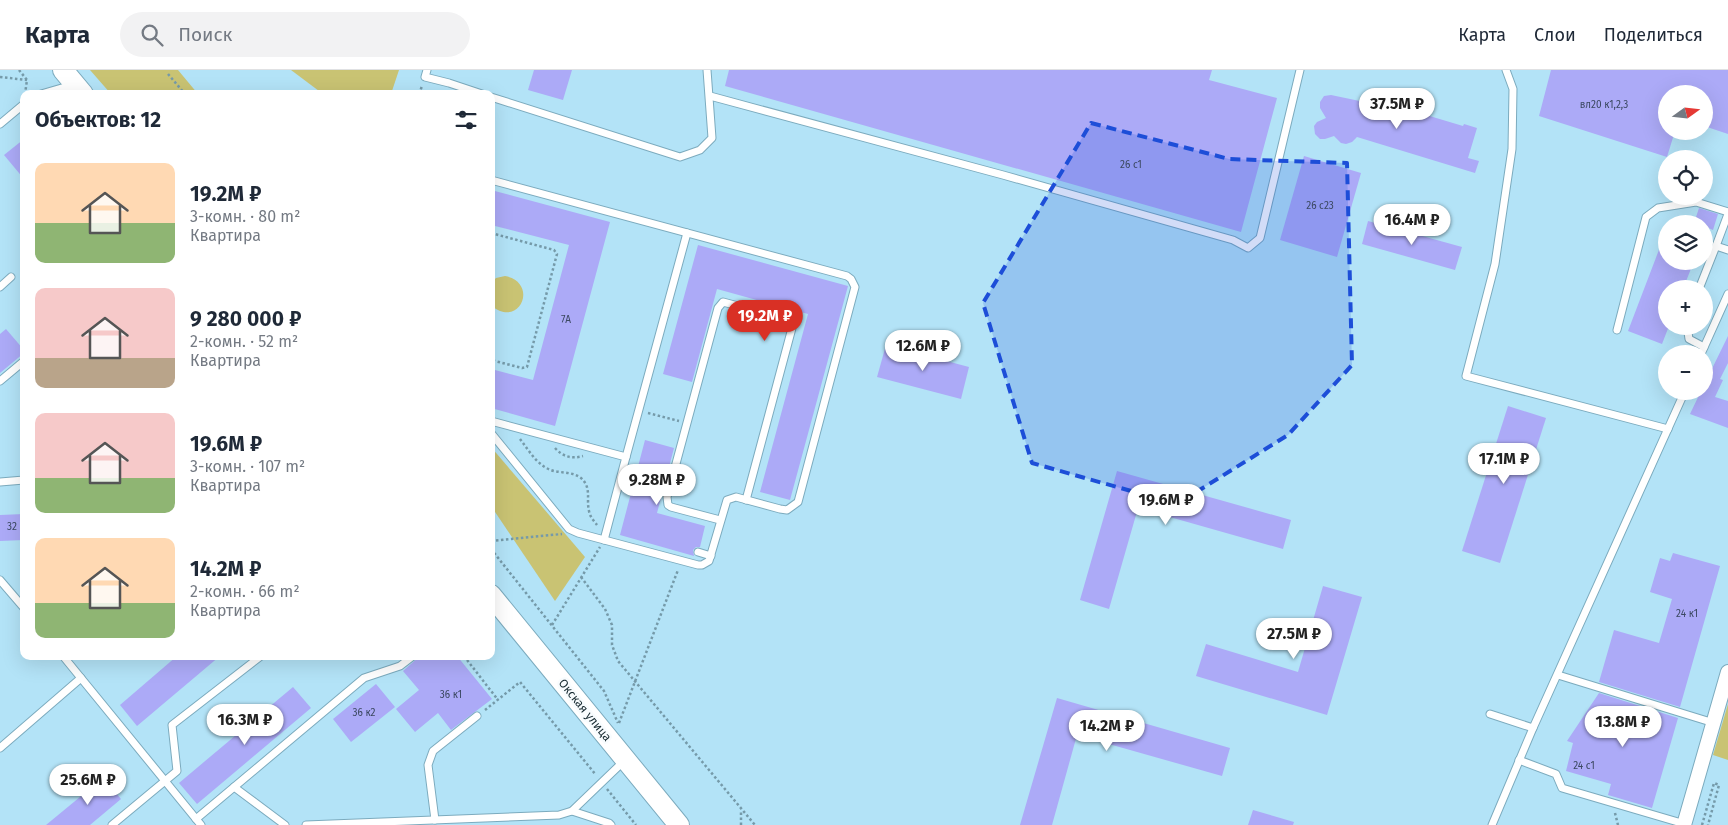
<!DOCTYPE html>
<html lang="ru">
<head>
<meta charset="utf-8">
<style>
  body { margin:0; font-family:"Fira Sans",sans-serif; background:#f2f2f3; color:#1f2937; height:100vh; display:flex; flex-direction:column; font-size:19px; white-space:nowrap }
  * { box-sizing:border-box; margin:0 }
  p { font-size:16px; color:#747a83 }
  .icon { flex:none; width:28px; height:28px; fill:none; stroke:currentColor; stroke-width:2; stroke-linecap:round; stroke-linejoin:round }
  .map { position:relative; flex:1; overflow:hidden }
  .panel { position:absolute; left:20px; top:20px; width:475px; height:570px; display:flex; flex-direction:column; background:#fff; border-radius:10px; box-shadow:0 5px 20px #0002 }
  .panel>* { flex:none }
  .needle { width:32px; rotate:75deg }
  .fabs { position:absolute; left:1658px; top:15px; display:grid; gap:10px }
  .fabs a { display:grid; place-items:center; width:55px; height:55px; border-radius:50%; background:#fff; box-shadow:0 5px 20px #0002; font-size:25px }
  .price { position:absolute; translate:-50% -42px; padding:0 11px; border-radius:18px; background:#fff; color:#222; font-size:16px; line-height:32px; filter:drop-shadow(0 1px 2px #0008) }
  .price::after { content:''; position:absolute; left:50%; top:30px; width:15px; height:11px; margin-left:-8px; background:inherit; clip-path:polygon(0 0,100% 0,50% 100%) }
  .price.active { background:#d93025; color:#fff }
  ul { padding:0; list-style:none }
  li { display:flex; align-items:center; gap:15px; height:125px; padding:0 15px }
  li span { display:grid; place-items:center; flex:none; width:140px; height:100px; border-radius:10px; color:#555 }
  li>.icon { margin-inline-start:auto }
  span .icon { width:60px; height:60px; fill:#fffc; stroke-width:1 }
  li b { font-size:21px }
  h2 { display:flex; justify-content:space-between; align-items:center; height:60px; padding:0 15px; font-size:21px }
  header { display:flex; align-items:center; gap:30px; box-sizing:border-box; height:70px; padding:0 25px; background:#fff; border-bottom:1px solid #e0e1e3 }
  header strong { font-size:24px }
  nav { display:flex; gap:28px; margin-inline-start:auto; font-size:18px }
  .search { width:350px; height:45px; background:#f2f2f3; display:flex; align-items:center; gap:12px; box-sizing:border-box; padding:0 18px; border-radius:28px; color:#747a83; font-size:19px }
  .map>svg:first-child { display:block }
  .green { fill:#c9c373 }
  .building { fill:#acaaf7 }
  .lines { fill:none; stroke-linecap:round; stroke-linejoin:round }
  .lane-casing { stroke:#7cabbe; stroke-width:9 }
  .street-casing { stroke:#7cabbe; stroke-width:16 }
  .secondary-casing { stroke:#7cabbe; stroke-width:22 }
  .path { stroke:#759aa9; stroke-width:2.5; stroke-dasharray:2.5 2.5; stroke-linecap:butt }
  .lane { stroke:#fff; stroke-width:7 }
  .street { stroke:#fff; stroke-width:14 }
  .secondary { stroke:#fff; stroke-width:20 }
  .marked { fill:#1d4ed8; fill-opacity:0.2; stroke:#1d4ed8; stroke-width:4; stroke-dasharray:10 6; stroke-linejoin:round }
  .labels { text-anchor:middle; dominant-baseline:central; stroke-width:5; stroke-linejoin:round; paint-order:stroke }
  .number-label { font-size:10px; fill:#3b4861 }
  .street-label { font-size:12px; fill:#15282f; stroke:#f8fcfe }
</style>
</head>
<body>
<header>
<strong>Карта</strong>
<div class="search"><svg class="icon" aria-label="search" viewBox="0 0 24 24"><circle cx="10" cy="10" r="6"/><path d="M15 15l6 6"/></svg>Поиск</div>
<nav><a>Карта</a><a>Слои</a><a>Поделиться</a></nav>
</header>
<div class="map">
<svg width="1728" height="755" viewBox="0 0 1728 755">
  <rect width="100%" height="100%" fill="#b3e3f7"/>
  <!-- green -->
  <g class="green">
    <path d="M90,0H178L198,24H111Z"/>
    <path d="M291,0H399L391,24H323Z"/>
    <path d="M505,206C536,212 523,250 500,241C496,239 492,237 491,233C490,227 491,219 491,213L496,208Z"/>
    <path d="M491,377L585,487L555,531L491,436Z"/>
    <path d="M1728,634V690L1713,685Z"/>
  </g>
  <!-- building -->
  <g class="building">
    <path d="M534,0H572L563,30L528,20Z"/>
    <path d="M729,0H1212L1209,10L1277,28L1241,162L725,16Z"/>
    <path d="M1551,0H1728V64L1704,56V24H1666V61H1675L1667,87L1539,46Z"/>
    <path d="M1331,25L1374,34L1376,30L1463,56L1464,54L1477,58L1468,88L1479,91L1475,103L1357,67L1352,72L1346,74L1341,73L1334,66L1325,69H1320L1315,64L1314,56L1317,52L1326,48L1320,38V32L1324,26Z"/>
    <path d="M24,69V109L4,85Z"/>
    <path d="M1304,86L1361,103L1337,187L1280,170Z"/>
    <path d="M491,120L610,152L555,356L491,338V312L495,300L533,310L569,175L491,155Z"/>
    <path d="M1699,138L1718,144L1713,160L1704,156V154L1694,153Z"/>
    <path d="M1368,151L1462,177L1455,200L1362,174Z"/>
    <path d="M1665,164L1666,191H1694L1683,219H1666V256H1669L1662,274L1628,261Z"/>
    <path d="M698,175L848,216L790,430L760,422L808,244L717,219L692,312L663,304Z"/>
    <path d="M6,259L24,280V283L0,303V264Z"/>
    <path d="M1728,266V293L1720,309L1723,310L1715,327L1728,331V358L1690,344L1701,321H1704V315Z"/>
    <path d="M886,275L969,297L961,329L877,307Z"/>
    <path d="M1508,336L1546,348L1500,493L1462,481Z"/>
    <path d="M645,370L674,378L657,443L705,456L700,477H696L693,480L694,486L620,465Z"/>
    <path d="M1117,401L1291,450L1283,479L1138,438L1109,539L1080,530Z"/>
    <path d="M24,444V470L0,471V445Z"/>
    <path d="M1673,483L1720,496L1680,637L1599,612L1614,560L1659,573L1672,529L1650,522L1660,488L1670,491Z"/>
    <path d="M1323,516L1362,527L1327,645L1196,606L1206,574L1298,602Z"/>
    <path d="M177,586H220L137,656L120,635Z"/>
    <path d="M420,586H457L492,629L451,660L438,643L415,662L396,639L419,620L403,601Z"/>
    <path d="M376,614L395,637L351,672L333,649Z"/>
    <path d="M293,617L311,638L197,734L179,713Z"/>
    <path d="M1599,623L1678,648L1652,738L1608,725L1611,714L1566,701L1573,673L1567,671Z"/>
    <path d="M1057,628L1230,678L1222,706L1077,665L1052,755H1020Z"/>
    <path d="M103,708L121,729L90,755H46Z"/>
    <path d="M1253,740L1294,752L1293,755H1248Z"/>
  </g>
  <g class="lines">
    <!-- lane casing -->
    <g class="lane-casing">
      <g id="lane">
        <path d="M427,0L425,7L449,13L482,24"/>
        <path d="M1506,0L1513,19L1512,79L1495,194L1466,306L1668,359"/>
        <path d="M41,24L72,15"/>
        <path d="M710,26L1003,105L1233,170L1248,178L1260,168L1300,0"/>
        <path d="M491,27L680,87L700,80L712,68L707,0"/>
        <path d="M0,54L24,34"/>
        <path d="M491,110L847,206L851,209L855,217L798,432L787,440L780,439L736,427L727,430L709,491L702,495H698L578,463L569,459L491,363"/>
        <path d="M1728,144L1716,176L1728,180"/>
        <path d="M0,217L11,207"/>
        <path d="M1699,219L1716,176"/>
        <path d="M1687,256L1689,269L1704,277"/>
        <path d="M1617,260L1646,147L1658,138L1696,132L1728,142"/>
        <path d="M1701,284L1728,224"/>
        <path d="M0,311L24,291"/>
        <path d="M491,351L626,387L604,470"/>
        <path d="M626,387L687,163"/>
        <path d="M0,412L24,410"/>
        <path d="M720,450L671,437L668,435L667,427L718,238L723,232L787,249L792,253V258L746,430"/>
        <path d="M698,482L711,486"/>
        <path d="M0,510L24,538"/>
        <path d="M63,586L201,755"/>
        <path d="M1558,605L1714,653"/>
        <path d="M1490,644L1533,658"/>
        <path d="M0,678L81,608"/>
        <path d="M1519,690L1556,704L1562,718L1685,754"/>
        <path d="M234,717L285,755"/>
        <path d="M572,741L609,753L611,755"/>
        <path d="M196,749L364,608L400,596L413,586"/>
        <path d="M435,750L428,695L433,681L477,646"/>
        <path d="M112,755L177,701L172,655L261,586"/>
        <path d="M306,755L559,745L572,741L624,691"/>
        <path d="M1492,755L1533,658L1685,321"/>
      </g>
    </g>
    <!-- street casing -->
    <g class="street-casing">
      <path id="street" d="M1684,755L1728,602"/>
    </g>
    <!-- secondary casing -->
    <g class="secondary-casing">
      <g id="secondary">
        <path d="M63,0L83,24"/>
        <path d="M491,525L679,755"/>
      </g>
    </g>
    <!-- path -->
    <g class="path">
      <path d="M19,0L27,10L25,24"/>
      <path d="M168,4L185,24"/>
      <path d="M0,7L27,10"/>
      <path d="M419,24L422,16"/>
      <path d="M491,163L554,180L557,184L527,297L522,298L491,290"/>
      <path d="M648,343L679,351"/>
      <path d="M520,369C530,382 538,397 554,401C563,403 573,402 581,408C592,418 586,429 589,441C590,447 594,451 597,455"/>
      <path d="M555,378C563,387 572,389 583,386"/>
      <path d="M491,471L562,464"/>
      <path d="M491,479L604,621L618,653"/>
      <path d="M581,507L605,539L612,555V575L618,591L755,755"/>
      <path d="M552,555L600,477"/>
      <path d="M464,586L498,630"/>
      <path d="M485,640L520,612L596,705"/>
      <path d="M619,653L678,500"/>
      <path d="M607,719L636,755"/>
      <path d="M1615,743L1618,755"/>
      <path d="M741,755V740"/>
      <path d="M1702,755L1714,713L1719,715L1708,755"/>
    </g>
    <!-- lane -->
    <use href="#lane" class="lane"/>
    <!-- street -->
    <use href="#street" class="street"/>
    <!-- secondary -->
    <use href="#secondary" class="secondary"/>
  </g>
  <!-- marked area -->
  <path class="marked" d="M1091,53L1229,89L1347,93L1352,295L1288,365L1177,434L1032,393L983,233Z"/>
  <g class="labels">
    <!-- number labels -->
    <g class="number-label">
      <text x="1604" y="35">вл20 к1,2,3</text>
      <text x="1131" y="95">26 с1</text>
      <text x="1320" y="136">26 с23</text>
      <text x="566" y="250">7А</text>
      <text x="12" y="457">32</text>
      <text x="1687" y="544">24 к1</text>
      <text x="451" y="625">36 к1</text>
      <text x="364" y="643">36 к2</text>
      <text x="1584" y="696">24 с1</text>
    </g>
    <!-- street labels -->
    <g class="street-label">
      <text transform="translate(585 640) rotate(51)">Окская улица</text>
    </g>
  </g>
</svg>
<div class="fabs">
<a><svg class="needle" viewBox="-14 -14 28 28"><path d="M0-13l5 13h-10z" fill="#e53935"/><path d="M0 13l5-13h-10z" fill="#747a83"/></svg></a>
<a><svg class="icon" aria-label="locate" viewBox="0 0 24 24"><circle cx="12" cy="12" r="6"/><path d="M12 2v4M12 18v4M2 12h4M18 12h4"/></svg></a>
<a><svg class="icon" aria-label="layers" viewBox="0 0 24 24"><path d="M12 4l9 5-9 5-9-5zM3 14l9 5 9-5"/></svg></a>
<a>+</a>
<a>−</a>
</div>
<b class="price" style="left:1397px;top:60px">37.5M ₽</b>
<b class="price" style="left:1412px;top:176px">16.4M ₽</b>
<b class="price active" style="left:765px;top:272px">19.2M ₽</b>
<b class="price" style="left:923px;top:302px">12.6M ₽</b>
<b class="price" style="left:1504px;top:415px">17.1M ₽</b>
<b class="price" style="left:657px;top:436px">9.28M ₽</b>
<b class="price" style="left:1166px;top:456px">19.6M ₽</b>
<b class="price" style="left:1294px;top:590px">27.5M ₽</b>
<b class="price" style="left:245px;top:676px">16.3M ₽</b>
<b class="price" style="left:1623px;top:678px">13.8M ₽</b>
<b class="price" style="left:1107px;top:682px">14.2M ₽</b>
<b class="price" style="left:88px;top:736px">25.6M ₽</b>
<section class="panel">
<h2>Объектов: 12<svg class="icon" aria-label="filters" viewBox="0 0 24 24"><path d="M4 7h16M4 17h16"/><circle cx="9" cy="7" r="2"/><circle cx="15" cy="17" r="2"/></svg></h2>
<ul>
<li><span style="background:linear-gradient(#ffd9b3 60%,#8fb573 0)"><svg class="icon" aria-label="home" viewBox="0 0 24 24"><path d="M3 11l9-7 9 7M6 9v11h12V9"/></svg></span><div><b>19.2M ₽</b><p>3-комн. · 80 m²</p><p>Квартира</p></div></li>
<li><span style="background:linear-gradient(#f6c9c9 70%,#b9a48a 0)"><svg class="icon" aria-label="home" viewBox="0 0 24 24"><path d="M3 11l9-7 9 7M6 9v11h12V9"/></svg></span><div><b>9 280 000 ₽</b><p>2-комн. · 52 m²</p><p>Квартира</p></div></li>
<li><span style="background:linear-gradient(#f6c9c9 65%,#8fb573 0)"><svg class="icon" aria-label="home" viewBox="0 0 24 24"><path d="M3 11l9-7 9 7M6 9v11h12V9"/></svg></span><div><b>19.6M ₽</b><p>3-комн. · 107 m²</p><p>Квартира</p></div></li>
<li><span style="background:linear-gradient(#ffd9b3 65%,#8fb573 0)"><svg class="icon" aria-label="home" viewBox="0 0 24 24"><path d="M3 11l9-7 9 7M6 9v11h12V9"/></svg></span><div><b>14.2M ₽</b><p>2-комн. · 66 m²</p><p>Квартира</p></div></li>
</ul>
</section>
</div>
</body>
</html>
